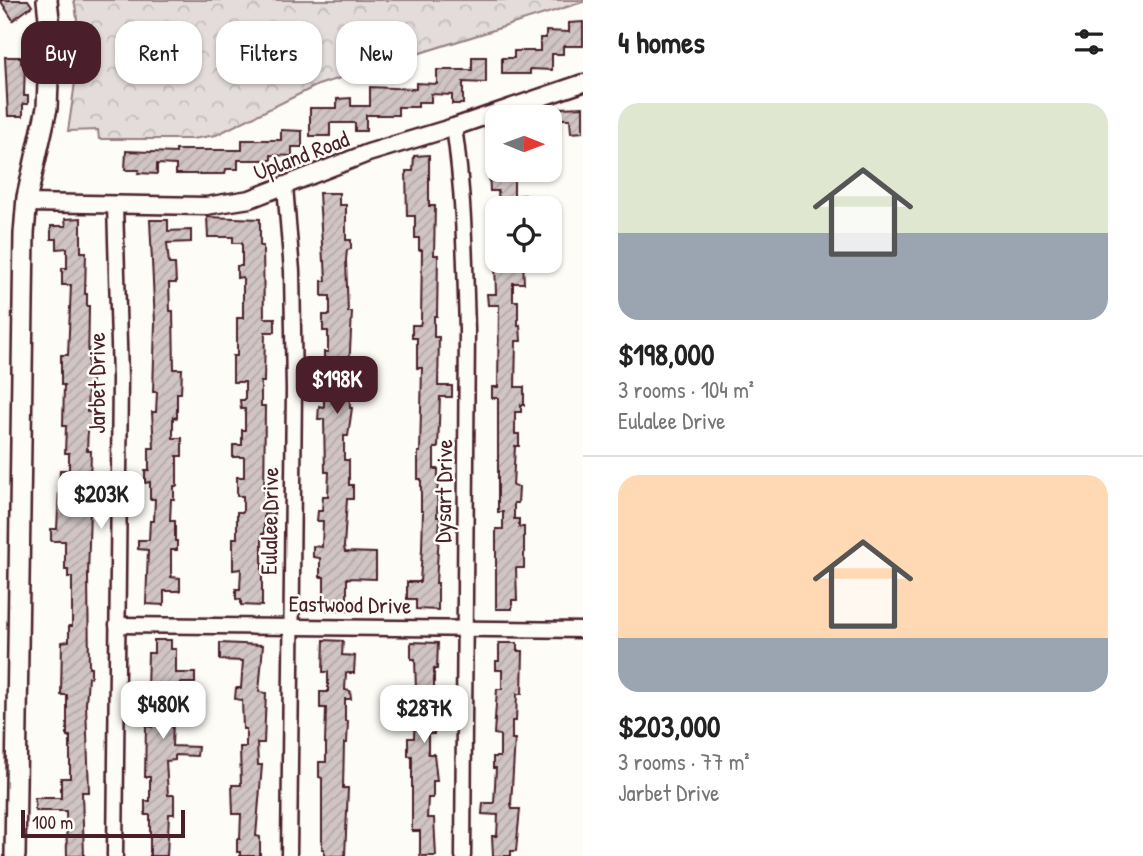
<!DOCTYPE html>
<html lang="en">
<head>
<meta charset="utf-8">
<style>
  body { margin:0; font-family:"Patrick Hand",sans-serif; background:#f6f6f6; color:#222; height:100vh; display:flex; flex-direction:column; font-size:26px; white-space:nowrap }
  * { box-sizing:border-box; margin:0 }
  p { font-size:23px; color:#767676 }
  .icon { flex:none; width:38px; height:38px; fill:none; stroke:currentColor; stroke-width:2; stroke-linecap:round; stroke-linejoin:round }
  .map { position:relative; flex:1; overflow:hidden }
  .panel { display:flex; flex-direction:column; background:#fff; width:560px }
  .panel>* { flex:none }
  .top-card { position:absolute; left:21px; top:21px; width:457px; height:63px; display:flex; gap:14px }
  .needle { width:46px; rotate:91deg }
  .tools { position:absolute; left:485px; top:105px; display:grid; gap:14px }
  .tools a { display:grid; place-items:center; width:77px; height:77px; border-radius:14px; background:#fff; box-shadow:0 2px 5px #0004; font-size:35px }
  .scale { position:absolute; left:21px; bottom:18px; width:164px; box-sizing:border-box; padding-left:7px; border:4px solid #4a1f2b; border-top:0; font-size:19px; line-height:24px; white-space:nowrap; color:#4a1f2b; -webkit-text-stroke:5px #fdfcf7; paint-order:stroke }
  .price { position:absolute; translate:-50% -60px; padding:0 16px; border-radius:14px; background:#fff; color:#222; font-size:23px; line-height:46px; filter:drop-shadow(0 2px 4px #0008) }
  .price::after { content:''; position:absolute; left:50%; top:42px; width:21px; height:16px; margin-left:-10px; background:inherit; clip-path:polygon(0 0,100% 0,50% 100%) }
  .price.selected { background:#4a1f2b; color:#fff }
  ul { padding:0; list-style:none }
  li { display:grid; align-content:center; gap:14px; height:371px; padding:0 35px }
  li+li { border-top:2px solid #e0e0e0 }
  li span { display:grid; place-items:center; height:217px; border-radius:21px; color:#555 }
  li>.icon { margin-inline-start:auto }
  span .icon { width:126px; height:126px; fill:#fffc; stroke-width:1 }
  li b { font-size:30px }
  h2 { display:flex; justify-content:space-between; align-items:center; height:84px; padding:0 35px; font-size:30px }
  .tag { padding:0 24px; border-radius:21px; background:#fff; box-shadow:0 2px 5px #0004; font-size:24px; line-height:63px }
  .tag.selected { background:#4a1f2b; color:#fff }
  main { display:flex; flex:1; min-height:0 }
  .map>svg:first-child { display:block }
  .park { fill:url(#park-crowns); stroke:#967e82; stroke-width:2 }
  .building { fill:url(#building-hatch); stroke:#4a1f2b; stroke-width:2 }
  .lines { fill:none; stroke-linecap:round; stroke-linejoin:round }
  .minor-casing { stroke:#4a1f2b; stroke-width:19 }
  .tertiary-casing { stroke:#4a1f2b; stroke-width:21 }
  .secondary-casing { stroke:#4a1f2b; stroke-width:24 }
  .minor { stroke:#fdfcf7; stroke-width:14 }
  .tertiary { stroke:#fdfcf7; stroke-width:16 }
  .secondary { stroke:#fdfcf7; stroke-width:19 }
  .labels { text-anchor:middle; dominant-baseline:central; stroke-width:5; stroke-linejoin:round; paint-order:stroke }
  .street-label { font-size:23px; fill:#4a1f2b; stroke:#fdfcf7 }
</style>
</head>
<body>
<main>
<div class="map">
<svg width="583" height="856" viewBox="0 0 583 856">
  <defs>
    <pattern id="park-crowns" width="20" height="18" patternUnits="userSpaceOnUse" patternTransform="scale(1.75)"><rect width="20" height="18" fill="#e3dcda"/><path d="M2 6a3 3 0 1 1 6 0M12 15a3 3 0 1 1 6 0" fill="none" stroke="#c4bcbb"/></pattern>
    <pattern id="building-hatch" width="6" height="6" patternUnits="userSpaceOnUse" patternTransform="scale(1.75)"><rect width="6" height="6" fill="#d0c5c4"/><path d="M-1 1l2-2M0 6l6-6M5 7l2-2" fill="none" stroke="#b4a9a9"/></pattern>
  </defs>
  <rect width="100%" height="100%" fill="#fdfcf7"/>
  <filter id="ink" filterUnits="userSpaceOnUse"><feTurbulence type="fractalNoise" baseFrequency=".0143" numOctaves="2"/><feDisplacementMap in="SourceGraphic" scale="14" xChannelSelector="R" yChannelSelector="G"/><feConvolveMatrix kernelMatrix="1 2 1 2 8 2 1 2 1" color-interpolation-filters="sRGB"/></filter>
  <g filter="url(#ink)">
    <!-- park -->
    <path class="park" d="M74,0H583V2L318,85L216,135L192,139H99L98,130L68,131C74,91 83,40 74,0Z"/>
    <!-- building -->
    <g class="building">
      <path d="M0,0H28L32,6L13,20Z"/>
      <path d="M583,22V46H563V54H552V70L530,69V74H502V58H514V51H540V38H546V31L569,32V23Z"/>
      <path d="M5,57H21V63H25L24,96H28V104H23V116H8Z"/>
      <path d="M472,57H486V83L463,82V104H452V95L431,94V102H418V107H398V115H366V131H355V123H330V136H310V108H337V99L351,98V106H370V87L416,89V83L437,84V70H472Z"/>
      <path d="M583,107V132L571,133L570,119H561L560,108Z"/>
      <path d="M281,130L302,131V147H292V156L271,155V160H238V169H226L225,174H176V165L157,164V174L138,173L139,170H125L126,151L176,153V150H242V140H281Z"/>
      <path d="M429,155V206H435L434,255H438L437,316H434V337H439L438,386H452V397H440L438,448H434V469H438L437,517H440L436,583H438V610L416,609V599H407V582H420L422,549L423,511H421V479H418V452H420L422,368H417V338H412V325H420L421,321L422,250H419V238H415V216H407L406,171H413L414,156Z"/>
      <path d="M489,170H514V196L525,195V208H499L498,191H490Z"/>
      <path d="M319,193H339V205H346V240H351V249L347,250L346,260L348,312H352L349,370L350,408H352L348,436H344V460H349V485H353V499H347L344,547L345,552L376,553V579L347,578V601H357L356,610H324V577H320V558L313,557V546L322,547L323,521H317L318,511H322L323,496H328L329,472H325L324,419H318L319,406L324,407V352H328V331H323V315H330V296H322V281H326L325,261H323Z"/>
      <path d="M207,217L260,219V246H263L264,318H275V332H265L264,382H261V406H265L264,500H274V514H264V534H262V606L241,605V600L236,599V589H240L241,569L233,570V538H237V512H243V496H237V477H244V457H233V445H242V430H245V409H241L240,400H245V382H233V356H237V318H243V277L237,278V266H242V243H233V237H208Z"/>
      <path d="M81,218V252H86L85,294H87V306H89L88,371H92V385H88L87,412H92L91,427H88L87,451H91L90,483H79V509H90L88,577L89,667H91V677H88L86,704L89,792H82L84,856H67L66,811H35V798H61V778H70V736H67V695H61L62,642L69,641V626H72V577H68V570H65V541H51V529H57L60,470H69V453H65L66,426H63L64,385H61V355H68L71,285H62V268H67V248L57,249V239H51V226H66L65,219Z"/>
      <path d="M150,220H168V231L191,230V242L167,243L169,264H175L176,283H169L170,311H173L174,369H182L181,393H177V418L173,417V438H182V456H177V486H174V499H171L170,521H175V541H177V550H171V577L180,578V591H164V605L146,604L148,550L138,549V540H149L150,521H154L155,499H150V482L145,483V470H149V448H154L152,412H156L157,392H153L155,323Z"/>
      <path d="M523,261L524,283H513V301H518V326L520,325L521,341H516L515,387H524V405H521V412H515V434H519V446H515L513,486L519,487L518,503H514V519H519V527H524V568H516L517,600H512V609H496V529H503V512H498V398H492V387H498L499,305H488L487,294H496L495,262Z"/>
      <path d="M154,640H171V649H176V673H195V683H181L180,698H174L172,746L198,747L197,756L175,755V760L166,761L168,795H174V814H169L167,856H150V815H145V801H150V777H145L146,726L152,727V711H159V691H147L148,653H154Z"/>
      <path d="M324,640L343,641L342,655L355,656L354,673H346L345,690L350,691L351,699H345V721H348L347,743H344L343,788H348L345,856H324V849H322V778L319,777V762H326V743H325L326,708H320V692H328V672H323Z"/>
      <path d="M411,642L438,643L437,669H434V734H428V754H434L437,781H433V798H428L427,818H434L436,856H420V831H412V756H408V738H414L416,691L415,659H411Z"/>
      <path d="M220,643L263,645L259,692L266,693L264,743H257L258,765H262L256,836L260,837V856H240V852H237V839H240L241,814H233L232,785H241L240,747H246V729H243L242,700L235,699L236,688H241L243,661L220,660Z"/>
      <path d="M499,643H517V651H523L522,694H517L516,721H512V739H515L511,804L512,809H520L516,851H511V856H493L492,836H497L498,815L482,814L483,803H494L496,768H493V757H500V735L494,734L497,689H502V670H496V661H499Z"/>
    </g>
    <g class="lines">
      <!-- minor casing -->
      <g class="minor-casing">
        <g id="minor">
          <path d="M454,127C464,194 465,262 467,330L463,856"/>
          <path d="M285,186L292,271L294,390L289,856"/>
          <path d="M115,205L120,378L115,856"/>
          <path d="M117,625L583,630"/>
        </g>
      </g>
      <!-- tertiary casing -->
      <g class="tertiary-casing">
        <path id="tertiary" d="M26,203L206,206L250,199L368,153L454,127L583,83"/>
      </g>
      <!-- secondary casing -->
      <g class="secondary-casing">
        <path id="secondary" d="M15,856L24,234L27,197L47,108L50,28L47,0"/>
      </g>
      <!-- minor -->
      <use href="#minor" class="minor"/>
      <!-- tertiary -->
      <use href="#tertiary" class="tertiary"/>
      <!-- secondary -->
      <use href="#secondary" class="secondary"/>
    </g>
  </g>
  <g class="labels">
    <!-- street labels -->
    <g class="street-label">
      <text transform="translate(301 155) rotate(-21)">Upland Road</text>
      <text transform="translate(96 383) rotate(-90)">Jarbet Drive</text>
      <text transform="translate(443 491) rotate(-89)">Dysart Drive</text>
      <text transform="translate(269 521) rotate(-89)">Eulalee Drive</text>
      <text transform="translate(350 604) rotate(1)">Eastwood Drive</text>
    </g>
  </g>
</svg>
<div class="tools">
<a><svg class="needle" viewBox="-14 -14 28 28"><path d="M0-13l5 13h-10z" fill="#e53935"/><path d="M0 13l5-13h-10z" fill="#767676"/></svg></a>
<a><svg class="icon" aria-label="locate" viewBox="0 0 24 24"><circle cx="12" cy="12" r="6"/><path d="M12 2v4M12 18v4M2 12h4M18 12h4"/></svg></a>
</div>
<div class="scale">100 m</div>
<b class="price selected" style="left:337px;top:416px">$198K</b>
<b class="price" style="left:101px;top:531px">$203K</b>
<b class="price" style="left:163px;top:741px">$480K</b>
<b class="price" style="left:424px;top:745px">$287K</b>
<div class="top-card">
<a class="tag selected">Buy</a>
<a class="tag">Rent</a>
<a class="tag">Filters</a>
<a class="tag">New</a>
</div>
</div>
<section class="panel">
<h2>4 homes<svg class="icon" aria-label="filters" viewBox="0 0 24 24"><path d="M4 7h16M4 17h16"/><circle cx="9" cy="7" r="2"/><circle cx="15" cy="17" r="2"/></svg></h2>
<ul>
<li><span style="background:linear-gradient(#dfe7d0 60%,#9aa5b1 0)"><svg class="icon" aria-label="home" viewBox="0 0 24 24"><path d="M3 11l9-7 9 7M6 9v11h12V9"/></svg></span><div><b>$198,000</b><p>3 rooms · 104 m²</p><p>Eulalee Drive</p></div></li>
<li><span style="background:linear-gradient(#ffd9b3 75%,#9aa5b1 0)"><svg class="icon" aria-label="home" viewBox="0 0 24 24"><path d="M3 11l9-7 9 7M6 9v11h12V9"/></svg></span><div><b>$203,000</b><p>3 rooms · 77 m²</p><p>Jarbet Drive</p></div></li>
</ul>
</section>
</main>
</body>
</html>
